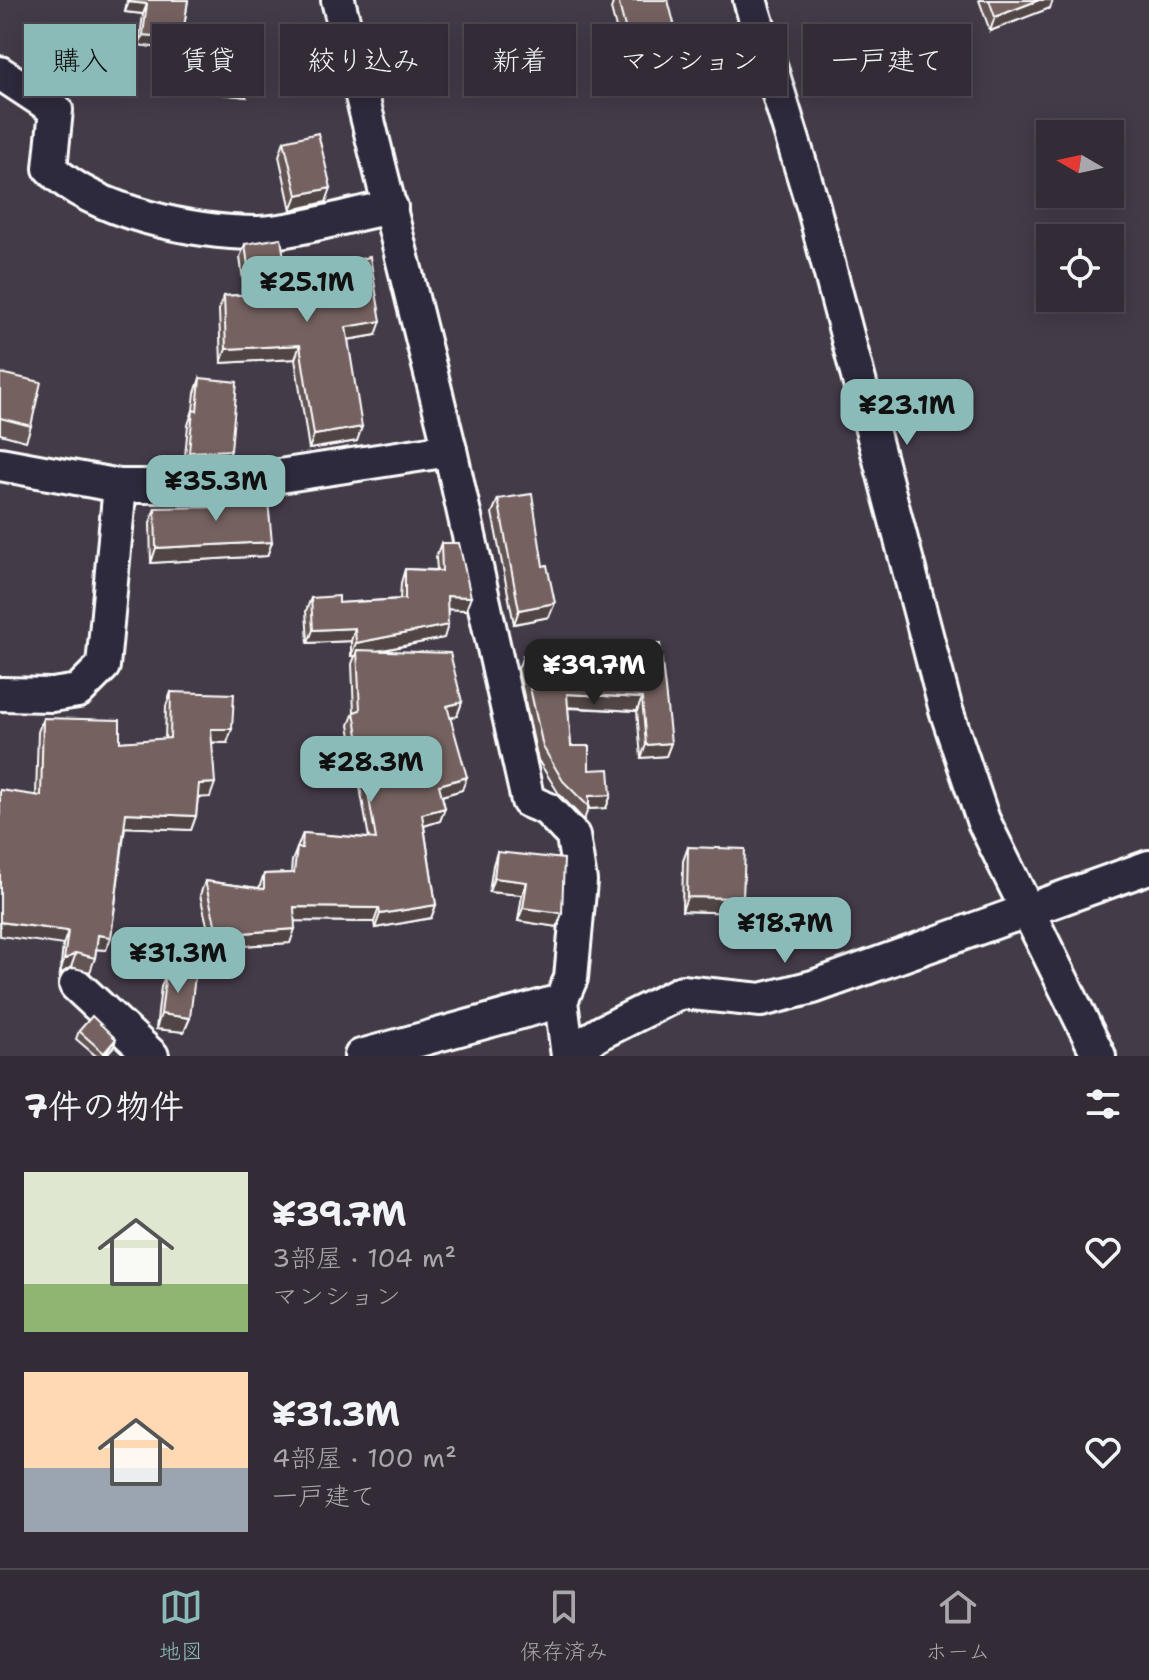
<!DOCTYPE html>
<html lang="ja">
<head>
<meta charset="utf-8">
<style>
  body { margin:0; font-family:"Shantell Sans","Klee One",sans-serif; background:#3b343e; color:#f1f3f6; height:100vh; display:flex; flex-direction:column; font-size:30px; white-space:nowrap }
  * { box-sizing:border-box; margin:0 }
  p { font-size:26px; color:#a9a7ad }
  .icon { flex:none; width:44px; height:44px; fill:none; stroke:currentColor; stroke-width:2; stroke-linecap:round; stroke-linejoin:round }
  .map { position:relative; height:1056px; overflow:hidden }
  .sheet { display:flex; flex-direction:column; background:#332c36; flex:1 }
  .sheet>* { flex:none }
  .guide { position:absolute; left:24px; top:24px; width:1102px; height:72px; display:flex; gap:16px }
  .needle { width:52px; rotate:279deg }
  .buttons { position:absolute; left:1036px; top:120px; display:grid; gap:16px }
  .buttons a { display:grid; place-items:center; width:88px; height:88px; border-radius:0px; background:#332c36; box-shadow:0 4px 20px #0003,0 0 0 2px #4e4851; font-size:40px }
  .price { position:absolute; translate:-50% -68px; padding:0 18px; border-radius:16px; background:#8bbbb9; color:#111; font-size:26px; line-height:52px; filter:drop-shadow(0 2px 4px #0008) }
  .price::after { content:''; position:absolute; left:50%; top:48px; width:24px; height:18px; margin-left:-12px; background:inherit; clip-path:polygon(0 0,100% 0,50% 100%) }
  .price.selected { background:#222; color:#fff }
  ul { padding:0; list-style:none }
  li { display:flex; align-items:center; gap:24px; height:200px; padding:0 24px }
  li span { display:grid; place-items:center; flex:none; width:224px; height:160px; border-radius:0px; color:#555 }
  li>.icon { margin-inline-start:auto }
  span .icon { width:96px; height:96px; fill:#fffc; stroke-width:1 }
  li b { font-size:34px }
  h2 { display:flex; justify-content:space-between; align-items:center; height:96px; padding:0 24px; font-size:34px }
  .chip { padding:0 28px; border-radius:0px; background:#332c36; box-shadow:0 4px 20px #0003,0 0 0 2px #4e4851; font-size:28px; line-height:72px }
  .chip.selected { background:#8bbbb9; color:#111 }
  .dock { display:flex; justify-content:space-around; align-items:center; height:112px; border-top:2px solid #4e4851; background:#332c36; font-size:22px; color:#a9a7ad }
  .dock a { display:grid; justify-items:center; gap:4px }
  .dock .selected { color:#8bbbb9 }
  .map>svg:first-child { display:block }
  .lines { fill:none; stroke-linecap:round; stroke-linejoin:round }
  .street-casing { stroke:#fff; stroke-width:38 }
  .street { stroke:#2f2a3d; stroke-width:32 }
  .wall { fill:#645453; stroke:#fff; stroke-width:2 }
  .shaded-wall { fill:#514544; stroke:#fff; stroke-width:2 }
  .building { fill:#746261; stroke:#fff; stroke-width:2 }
</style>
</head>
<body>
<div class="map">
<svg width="1149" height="1056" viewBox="0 0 1149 1056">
  <rect width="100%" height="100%" fill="#443b48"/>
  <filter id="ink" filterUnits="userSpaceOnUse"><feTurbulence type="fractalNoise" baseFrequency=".0125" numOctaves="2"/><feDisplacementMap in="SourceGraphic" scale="16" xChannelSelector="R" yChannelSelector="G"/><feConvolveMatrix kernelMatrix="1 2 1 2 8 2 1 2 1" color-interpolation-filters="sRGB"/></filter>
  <g filter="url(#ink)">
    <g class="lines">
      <!-- street casing -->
      <g class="street-casing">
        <g id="street">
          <path d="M338,0L450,450L528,801L547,809L573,836L580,881L571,978L561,1001L568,1056"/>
          <path d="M750,0L813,206L946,710L983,820L1099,1056"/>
          <path d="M0,73L56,110L50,168C95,213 196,233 258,233C296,232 352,214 391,207"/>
          <path d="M0,464L120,486H214L450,450"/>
          <path d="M0,694L52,695L78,691L103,666L120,486"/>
          <path d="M76,985L152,1056"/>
          <path d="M569,1053L602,1032L682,992L761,1000L813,987L1149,867"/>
          <path d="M361,1056L561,1001"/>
        </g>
      </g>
      <!-- street -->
      <use href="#street" class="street"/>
    </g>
    <!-- wall -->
    <g class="wall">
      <path d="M127,0H188L183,34L194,71L157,66L159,48L139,45L143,14L125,12Z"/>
      <path d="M614,0H668L677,68L630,81L611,9Z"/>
      <path d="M979,0H1053L1050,8L990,31Z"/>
      <path d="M210,59L246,97L204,92L207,66Z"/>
      <path d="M284,141L326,202L291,210L279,156Z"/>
      <path d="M245,244L376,335L348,340L357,441L309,449L295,359L221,363L219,310L224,296L245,295L240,257Z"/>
      <path d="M0,373L31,426L26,441L0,434Z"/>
      <path d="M200,378L231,450L226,465L184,467L188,425L193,410L195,393Z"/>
      <path d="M225,495L272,542L267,556L151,563L150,523L155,508L221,507Z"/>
      <path d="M498,499L549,617L514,624L492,513Z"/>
      <path d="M441,543L466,610L448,609L444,638L379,651L462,702L457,716L450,718L462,790L442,796L445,808L440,821L424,826L436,905L431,918L375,928L374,922L294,921L290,943L239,946L238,950L212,946L200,895L205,881L259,888L264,874L291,873L292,861L303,833L369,838L349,725L354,712L352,664L355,656H351V641L308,643L306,611L311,598L339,603L400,599L401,583L405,569L437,570L436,557Z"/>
      <path d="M637,646L671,743L666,756L641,758L637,711L568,708L571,746L589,770L611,795L606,808L588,809L584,820L559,794L538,760L518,669L523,656L632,658Z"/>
      <path d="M171,692L227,743H212L210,797H198L196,816L191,830L125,827L111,937L106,950L96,949L95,958L90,972L71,967L60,974L63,945L36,795L38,732L43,718L120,742L165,739L166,706Z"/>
      <path d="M688,847L743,898L738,913L682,911L683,861Z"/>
      <path d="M497,852L562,913L557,927L518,921L522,895L489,892L493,865Z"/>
      <path d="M166,973L190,1018L184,1032L156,1029L161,987Z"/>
      <path d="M79,1031L114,1046L105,1056H96L76,1039Z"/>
    </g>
    <!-- shaded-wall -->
    <g class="shaded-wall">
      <path d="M1039,0H1053L1050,8L990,31L995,17Z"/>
      <path d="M129,2L147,4L143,14L125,12Z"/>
      <path d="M143,35L163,37L159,48L139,45Z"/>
      <path d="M682,54L677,68L630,81L635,66Z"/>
      <path d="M161,56L198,61L194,71L157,66Z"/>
      <path d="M206,84L248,90L246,97L204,92Z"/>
      <path d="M331,188L326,202L291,210L297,195Z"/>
      <path d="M381,321L376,335L341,341L346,327Z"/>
      <path d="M300,345L295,359L221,363L226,349Z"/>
      <path d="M362,427L357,441L309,449L314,435Z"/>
      <path d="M231,450L226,465L184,467L189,452Z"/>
      <path d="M272,542L267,556L151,563L156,548Z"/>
      <path d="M447,596L471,597L466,610L442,609Z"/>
      <path d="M555,603L549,617L514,624L519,610Z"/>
      <path d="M448,625L444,638L357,655V650L355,656H351L356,643Z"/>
      <path d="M355,628L351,641L308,643L313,630Z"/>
      <path d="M567,694L642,698L637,711L563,707Z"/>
      <path d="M462,702L457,716L442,720L447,706Z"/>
      <path d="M211,729H232L227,743L206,742Z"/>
      <path d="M671,743L666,756L641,758L646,745Z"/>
      <path d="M467,777L462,790L434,798L439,785Z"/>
      <path d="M215,783L210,797L194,798L199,784Z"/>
      <path d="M611,795L606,808L588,809L589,796Z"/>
      <path d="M445,808L440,821L417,828L422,814Z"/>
      <path d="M126,813L196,816L191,830L121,827Z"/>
      <path d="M494,878L527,882L522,895L489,892Z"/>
      <path d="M687,897L743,898L738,913L682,911Z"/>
      <path d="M436,905L431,918L375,928L380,914Z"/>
      <path d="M294,907L379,908L374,922L289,921Z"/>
      <path d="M523,908L562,913L557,927L518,921Z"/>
      <path d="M0,922L68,931L63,945L0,936Z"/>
      <path d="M295,929L290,943L239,946L238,950L212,946L217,932L243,933Z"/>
      <path d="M98,935L111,937L106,950L93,949Z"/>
      <path d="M76,953L71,967L60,974L64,960Z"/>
      <path d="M161,1014L190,1018L184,1032L156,1029Z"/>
      <path d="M116,1039L114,1046L105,1056H103Z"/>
    </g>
    <!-- building -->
    <g class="building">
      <path d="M129,0H188L183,34L202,36L198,61L161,56L163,37L143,35L147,4L129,2Z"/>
      <path d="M618,0H668L682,54L635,66Z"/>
      <path d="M989,0H1039L995,17Z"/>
      <path d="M210,59L252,64L248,90L206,84Z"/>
      <path d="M318,133L331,188L297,195L284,141Z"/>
      <path d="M281,238L286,272L370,257L381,321L346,327L362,427L314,435L300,345L226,349L224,296L252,294L245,244Z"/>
      <path d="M0,373L41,382L31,426L0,418Z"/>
      <path d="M200,378L237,382L231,450L189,452L193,410L197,411Z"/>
      <path d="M267,491L272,542L156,548L155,508L227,507L225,495Z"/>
      <path d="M532,494L543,566L547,565L555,603L519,610L498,499Z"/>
      <path d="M441,543H459L471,597L447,596L448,625L356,643L355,628L313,630L311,598L339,596V603L405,599V569L442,571Z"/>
      <path d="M660,644L671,743L646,745L642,698L567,694L571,746H589V770L609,769L611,795L589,796V807L563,781L543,747L523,656L638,658L637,646Z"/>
      <path d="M357,650L450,653L462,702L447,706L467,777L439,785L445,808L422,814L436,905L380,914L379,908L294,907L295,929L243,933V936L217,932L205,881L264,889V874L294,873L297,848H302L303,833L376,839L354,712L360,710Z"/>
      <path d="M171,692L234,694L232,729H211L215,783L199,784L196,816L126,813L111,937L98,935L95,958L76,953L64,960L68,931L0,922V790L41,796L43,718L120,720V742L170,738Z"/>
      <path d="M688,847L745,849L743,898L687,897Z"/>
      <path d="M497,852L564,859L562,913L523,908L527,882L494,878Z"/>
      <path d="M166,973L195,976L190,1018L161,1014Z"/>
      <path d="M92,1016L116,1039L104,1053L79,1031Z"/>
    </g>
  </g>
</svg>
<div class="buttons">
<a><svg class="needle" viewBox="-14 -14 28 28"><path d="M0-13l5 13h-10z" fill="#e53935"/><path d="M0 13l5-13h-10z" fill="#a9a7ad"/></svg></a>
<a><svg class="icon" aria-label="locate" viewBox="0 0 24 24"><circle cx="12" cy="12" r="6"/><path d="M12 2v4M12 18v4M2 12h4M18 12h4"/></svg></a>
</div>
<b class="price" style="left:307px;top:324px">¥25.1M</b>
<b class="price" style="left:907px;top:447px">¥23.1M</b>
<b class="price" style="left:216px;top:523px">¥35.3M</b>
<b class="price selected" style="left:594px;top:707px">¥39.7M</b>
<b class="price" style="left:371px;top:804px">¥28.3M</b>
<b class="price" style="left:785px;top:965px">¥18.7M</b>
<b class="price" style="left:178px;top:995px">¥31.3M</b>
<div class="guide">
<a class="chip selected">購入</a>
<a class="chip">賃貸</a>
<a class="chip">絞り込み</a>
<a class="chip">新着</a>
<a class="chip">マンション</a>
<a class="chip">一戸建て</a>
</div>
</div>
<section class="sheet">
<h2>7件の物件<svg class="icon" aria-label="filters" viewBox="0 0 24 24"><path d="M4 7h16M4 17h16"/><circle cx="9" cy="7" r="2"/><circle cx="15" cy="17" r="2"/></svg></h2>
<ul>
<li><span style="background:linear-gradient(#dfe7d0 70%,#8fb573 0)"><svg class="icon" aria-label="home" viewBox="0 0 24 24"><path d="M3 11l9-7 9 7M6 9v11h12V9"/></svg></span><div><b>¥39.7M</b><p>3部屋 · 104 m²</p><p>マンション</p></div><svg class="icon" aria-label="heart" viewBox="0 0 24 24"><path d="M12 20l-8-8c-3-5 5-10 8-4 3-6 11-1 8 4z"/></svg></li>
<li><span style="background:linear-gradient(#ffd9b3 60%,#9aa5b1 0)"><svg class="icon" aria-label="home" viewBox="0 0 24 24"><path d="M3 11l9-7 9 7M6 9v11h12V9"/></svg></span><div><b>¥31.3M</b><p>4部屋 · 100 m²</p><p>一戸建て</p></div><svg class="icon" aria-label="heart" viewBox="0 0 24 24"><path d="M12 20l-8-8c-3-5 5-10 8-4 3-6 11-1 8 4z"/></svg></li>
</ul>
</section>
<nav class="dock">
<a class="selected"><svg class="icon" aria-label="map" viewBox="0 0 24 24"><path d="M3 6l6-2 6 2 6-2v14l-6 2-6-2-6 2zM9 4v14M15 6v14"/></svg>地図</a>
<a><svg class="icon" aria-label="saved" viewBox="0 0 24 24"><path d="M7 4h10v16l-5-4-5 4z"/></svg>保存済み</a>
<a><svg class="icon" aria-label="home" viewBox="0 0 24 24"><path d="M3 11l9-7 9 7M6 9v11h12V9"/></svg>ホーム</a>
</nav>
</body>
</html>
